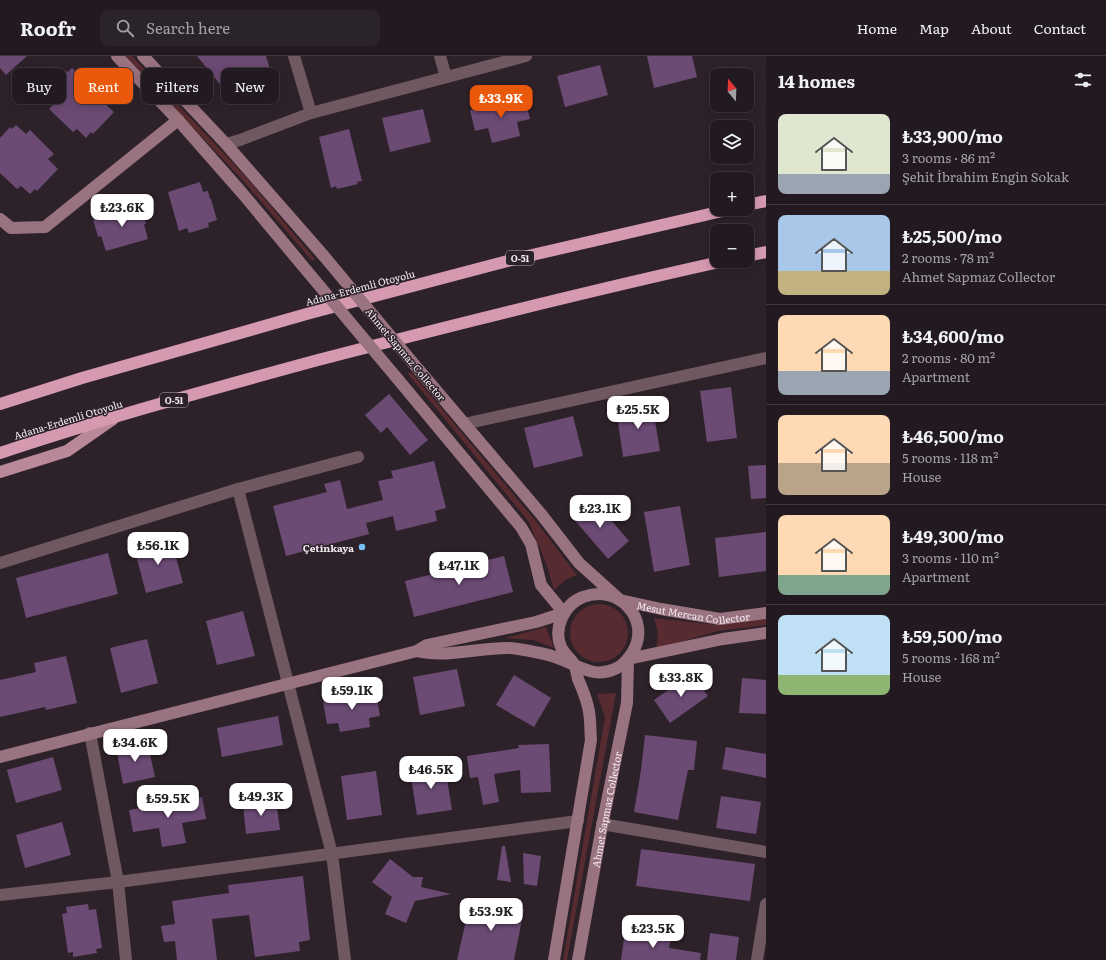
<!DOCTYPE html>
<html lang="en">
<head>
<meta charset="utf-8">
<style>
  body { margin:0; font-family:Literata,serif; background:#2a2329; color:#f1f3f6; height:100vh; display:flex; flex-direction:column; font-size:15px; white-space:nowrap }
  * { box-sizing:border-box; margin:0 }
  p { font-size:13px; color:#a2a1a5 }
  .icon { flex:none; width:22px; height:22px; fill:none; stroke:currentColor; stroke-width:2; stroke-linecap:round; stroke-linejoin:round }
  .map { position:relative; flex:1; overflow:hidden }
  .panel { display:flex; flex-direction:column; background:#221a20; width:340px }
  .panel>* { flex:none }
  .top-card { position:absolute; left:12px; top:12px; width:380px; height:36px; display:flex; gap:8px }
  .needle { width:26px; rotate:341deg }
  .buttons { position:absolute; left:710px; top:12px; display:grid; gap:8px }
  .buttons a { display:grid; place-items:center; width:44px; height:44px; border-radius:8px; background:#221a20; box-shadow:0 2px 10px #0003,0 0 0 1px #3f383e; font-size:20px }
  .price { position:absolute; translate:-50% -34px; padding:0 9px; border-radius:8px; background:#fff; color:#222; font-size:13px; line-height:26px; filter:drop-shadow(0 1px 2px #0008) }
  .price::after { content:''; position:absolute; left:50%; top:24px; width:12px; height:9px; margin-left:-6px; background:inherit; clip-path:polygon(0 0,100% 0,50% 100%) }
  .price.active { background:#ea580c; color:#fff }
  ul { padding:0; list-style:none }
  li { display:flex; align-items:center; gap:12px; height:100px; padding:0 12px }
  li+li { border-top:1px solid #3f383e }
  li span { display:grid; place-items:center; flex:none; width:112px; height:80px; border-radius:8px; color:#555 }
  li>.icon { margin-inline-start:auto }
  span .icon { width:48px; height:48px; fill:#fffc; stroke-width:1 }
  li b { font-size:17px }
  h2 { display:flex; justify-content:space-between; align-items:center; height:48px; padding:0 12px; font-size:17px }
  .tag { padding:0 14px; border-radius:8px; background:#221a20; box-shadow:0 2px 10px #0003,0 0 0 1px #3f383e; font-size:14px; line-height:36px }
  .tag.active { background:#ea580c; color:#fff }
  header { display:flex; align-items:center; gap:24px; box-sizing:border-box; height:56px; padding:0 20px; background:#221a20; border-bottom:1px solid #3f383e }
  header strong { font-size:19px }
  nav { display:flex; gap:22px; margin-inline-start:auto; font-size:14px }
  .search { width:280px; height:36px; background:#2a2329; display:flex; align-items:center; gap:10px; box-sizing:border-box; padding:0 14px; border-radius:8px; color:#a2a1a5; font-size:15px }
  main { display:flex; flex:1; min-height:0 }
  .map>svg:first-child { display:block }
  .green { fill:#572b2f }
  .building { fill:#6b4a74 }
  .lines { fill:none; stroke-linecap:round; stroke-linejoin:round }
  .street { stroke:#705860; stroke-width:12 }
  .secondary { stroke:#9a7380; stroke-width:12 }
  .primary { stroke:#b98899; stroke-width:12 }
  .highway { stroke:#d69ab0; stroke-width:12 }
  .secondary-bridge { stroke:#9a7380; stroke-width:12 }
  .poi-dot { fill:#77c0f7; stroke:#2e222a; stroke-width:1.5 }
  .labels { text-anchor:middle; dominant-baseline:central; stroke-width:3; stroke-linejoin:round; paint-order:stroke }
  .shield { fill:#2e222a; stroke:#b9afb6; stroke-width:1 }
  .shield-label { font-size:9px; font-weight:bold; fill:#f4ecf2 }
  .street-label { font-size:10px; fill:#f4ecf2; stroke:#2e222a }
  .poi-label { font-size:10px; font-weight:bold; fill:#f4ecf2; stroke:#2e222a; text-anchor:end }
</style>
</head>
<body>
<header>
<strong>Roofr</strong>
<div class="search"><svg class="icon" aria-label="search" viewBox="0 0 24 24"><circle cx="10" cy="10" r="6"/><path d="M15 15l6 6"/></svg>Search here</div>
<nav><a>Home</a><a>Map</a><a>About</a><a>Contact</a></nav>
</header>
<main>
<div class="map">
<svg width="766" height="904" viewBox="0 0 766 904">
  <rect width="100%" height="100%" fill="#2e222a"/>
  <!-- green -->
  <g class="green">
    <path d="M126,0H132L248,123L315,203L312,205L244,126Z"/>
    <path d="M411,316L535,464L577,519L565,524L554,534L547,510L529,466L407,317Z"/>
    <circle cx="599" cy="577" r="29"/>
    <path d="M654,562L717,569L766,563V569L718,575L656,593L658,577Z"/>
    <path d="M546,571L554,592L533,584L505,582Z"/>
    <path d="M616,637L567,904H563L605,661L597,638Z"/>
  </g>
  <!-- building -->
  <g class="building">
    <path d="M0,0H27L6,19L0,12Z"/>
    <path d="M197,0H266L275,29L236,48Z"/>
    <path d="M647,0H692L697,21L654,32Z"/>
    <path d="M600,9L608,39L565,51L557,20Z"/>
    <path d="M72,12L82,22L86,18L110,41L104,47L114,56L93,78L91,76L86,82L77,73L73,76L49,53L53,49L47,44L50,40L48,38L51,34L49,32L66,15L68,16Z"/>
    <path d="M525,42L530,63L517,66L520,80L492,87L488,72L475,75L470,54Z"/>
    <path d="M423,53L431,86L390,96L382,62Z"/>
    <path d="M16,69L26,78L30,74L54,98L48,103L58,113L37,135L35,133L30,138L21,130L17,133L0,117V82L10,71L12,73Z"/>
    <path d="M349,73L362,125L357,126L358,128L337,133L336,130L331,132L319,81Z"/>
    <path d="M200,126L203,136L208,135L210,143H211L217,164L208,167L209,171L189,177L187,172L179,175L168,136Z"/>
    <path d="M141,149L146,168H144L148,183L106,195L101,180L98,181L93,163Z"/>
    <path d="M731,331L737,382L707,386L700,335Z"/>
    <path d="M389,338L428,384L410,399L387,371L381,377L365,359Z"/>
    <path d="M652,347L660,395L623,401L616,353Z"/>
    <path d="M573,360L583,400L534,412L524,372Z"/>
    <path d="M434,405L446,452L435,455L437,465L396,475L393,460L366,467L369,478L286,500L273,450L327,436L324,428L340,424L347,453L383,444L378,425L393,422L391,415Z"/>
    <path d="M766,409V442L751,443L748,410Z"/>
    <path d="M593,443L629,485L608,503L572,461Z"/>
    <path d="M680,450L690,509L654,516L644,456Z"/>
    <path d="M766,476V515L719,521L715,482Z"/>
    <path d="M171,483L183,527L146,537L134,492Z"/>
    <path d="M108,497L118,538L26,562L16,522Z"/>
    <path d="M504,500L513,536L414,561L405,525Z"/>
    <path d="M243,555L255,600L217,609L206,565Z"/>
    <path d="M147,583L158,627L121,637L110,592Z"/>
    <path d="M66,600L77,647L46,654L45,651L0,661V624L36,616L34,607Z"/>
    <path d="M457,613L465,650L420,659L413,621Z"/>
    <path d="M692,617L708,640L670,667L654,644Z"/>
    <path d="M514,619L551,642L534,671L496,649Z"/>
    <path d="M742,622L766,624V658L739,657Z"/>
    <path d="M376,636L380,660L369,662L370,671L340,676L338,667L327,668L323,645Z"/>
    <path d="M278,660L283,689L222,701L217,672Z"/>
    <path d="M645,679L697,685L694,714H688L678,764L634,756L641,714Z"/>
    <path d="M147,685L155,721L123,728L116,692Z"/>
    <path d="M549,688L551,736L521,737L520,714L494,718L499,746L483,749L478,721L470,722L467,700L519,692L518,689Z"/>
    <path d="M726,691L766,698V722L722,713Z"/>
    <path d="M53,701L62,734L16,747L7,714Z"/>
    <path d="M445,710L452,754L417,759L410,715Z"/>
    <path d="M376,715L382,759L347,764L341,720Z"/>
    <path d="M721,740L761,746L756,778L716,772Z"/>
    <path d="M202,741L206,763L182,767L186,787L162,791L159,772L133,776L129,754Z"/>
    <path d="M276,744L280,774L246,778L243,749Z"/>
    <path d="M62,766L71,799L25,812L16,779Z"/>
    <path d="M502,790H505L511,826L497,824Z"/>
    <path d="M641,793L755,808L750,845L636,830Z"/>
    <path d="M523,797L541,800L537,830L524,828Z"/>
    <path d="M390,803L413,821H423L421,831L451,838L415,845L406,867L385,858L392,841L372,826Z"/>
    <path d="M303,820L310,884L299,886L300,895L255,901L249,859L212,863L217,904H177L175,885L164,886L161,870L175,868L172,845L229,837L228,829Z"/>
    <path d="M471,842L524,853L514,904H457Z"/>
    <path d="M88,848L89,854L96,853L102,892L96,893L97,897L73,901V896L68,897L62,858L67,857L66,851Z"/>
    <path d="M625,875L671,882L669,892L701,897L700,904H621Z"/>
    <path d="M710,877L739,881L736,904H707Z"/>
  </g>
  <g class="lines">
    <!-- street -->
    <g class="street">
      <path d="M294,0L311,57"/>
      <path d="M440,0L446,21"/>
      <path d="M226,88L240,84L311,57L526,0"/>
      <path d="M464,368L766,302"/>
      <path d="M238,433L332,798L345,904"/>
      <path d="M0,507L238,433L358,401"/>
      <path d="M90,677L118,826L126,904"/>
      <path d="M602,768L766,796"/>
      <path d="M0,839L118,826L578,765"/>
      <path d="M757,904L766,848"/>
    </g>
    <!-- secondary -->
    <g class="secondary">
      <path d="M117,0L178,64L243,138L302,209"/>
      <path d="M143,0L226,88L323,199"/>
      <path d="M0,163L11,172L45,171L178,64"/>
      <path id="s1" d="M418,313L541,458L579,507L620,544L661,553L720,563L766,557"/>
      <path d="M396,321L521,471L531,488L541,529L564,557"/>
      <path d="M417,595C446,602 477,592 507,592C518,592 529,595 540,597C551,599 564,604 574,609C590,616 600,620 617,612C623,609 628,603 632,597C653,564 618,527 583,541C564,548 553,573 561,591C564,598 570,602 574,608C576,612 577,618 578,623C582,632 586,642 588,651C591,662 590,674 591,684L554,904"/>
      <path d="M628,603L723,583L766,577"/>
      <path d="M0,701L417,595L427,589L536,566L564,557"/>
      <path id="s2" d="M578,904L602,770L627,647L628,603"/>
    </g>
    <!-- primary -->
    <path class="primary" d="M0,416L67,395L113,363"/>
    <!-- highway -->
    <g class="highway">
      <path d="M747,149L766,145"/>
      <path d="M747,200L766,196"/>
      <path d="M0,348L82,322L310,257L519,202L731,153"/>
      <path d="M0,397C105,362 211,333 318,304C453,269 588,235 724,205"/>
    </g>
    <!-- secondary-bridge -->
    <g class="secondary-bridge">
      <path d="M323,199L418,313"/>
      <path d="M302,209L396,321"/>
    </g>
  </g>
  <!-- markers -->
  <circle class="poi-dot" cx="362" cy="491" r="4"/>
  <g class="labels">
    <!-- shield labels -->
    <g class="shield">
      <rect x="506" y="195" width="28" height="14" rx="3"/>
      <rect x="160" y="337" width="28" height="14" rx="3"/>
    </g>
    <g class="shield-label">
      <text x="520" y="202">O-51</text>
      <text x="174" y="344">O-51</text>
    </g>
    <!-- street labels -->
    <g class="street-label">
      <text transform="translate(360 231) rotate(-15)">Adana-Erdemli Otoyolu</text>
      <text transform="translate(406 298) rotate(50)">Ahmet Sapmaz Collector</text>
      <text transform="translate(68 363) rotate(-17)">Adana-Erdemli Otoyolu</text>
      <text stroke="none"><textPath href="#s1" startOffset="382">Mesut Mercan Collector</textPath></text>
      <text stroke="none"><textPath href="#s2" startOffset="153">Ahmet Sapmaz Collector</textPath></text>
    </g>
    <!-- poi labels -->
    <g class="poi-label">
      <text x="354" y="491">Çetinkaya</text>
    </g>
  </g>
</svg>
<div class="buttons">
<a><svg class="needle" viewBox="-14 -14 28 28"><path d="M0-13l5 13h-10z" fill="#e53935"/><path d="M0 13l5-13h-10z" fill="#a2a1a5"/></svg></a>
<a><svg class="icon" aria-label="layers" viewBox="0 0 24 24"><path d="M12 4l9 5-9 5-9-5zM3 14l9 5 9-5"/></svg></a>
<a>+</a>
<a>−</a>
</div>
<b class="price active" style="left:501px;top:63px">₺33.9K</b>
<b class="price" style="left:122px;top:172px">₺23.6K</b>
<b class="price" style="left:638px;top:374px">₺25.5K</b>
<b class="price" style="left:600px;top:473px">₺23.1K</b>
<b class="price" style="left:158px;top:510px">₺56.1K</b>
<b class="price" style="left:459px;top:530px">₺47.1K</b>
<b class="price" style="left:681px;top:642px">₺33.8K</b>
<b class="price" style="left:352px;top:655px">₺59.1K</b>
<b class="price" style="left:135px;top:707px">₺34.6K</b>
<b class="price" style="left:431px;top:734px">₺46.5K</b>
<b class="price" style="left:261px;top:761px">₺49.3K</b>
<b class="price" style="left:168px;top:763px">₺59.5K</b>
<b class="price" style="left:491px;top:876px">₺53.9K</b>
<b class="price" style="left:653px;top:893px">₺23.5K</b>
<div class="top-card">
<a class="tag">Buy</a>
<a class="tag active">Rent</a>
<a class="tag">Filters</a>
<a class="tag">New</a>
</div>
</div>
<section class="panel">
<h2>14 homes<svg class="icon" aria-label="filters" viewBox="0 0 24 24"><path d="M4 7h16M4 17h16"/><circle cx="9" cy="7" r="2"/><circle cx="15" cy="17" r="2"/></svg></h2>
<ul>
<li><span style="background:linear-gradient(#dfe7d0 75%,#9aa5b1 0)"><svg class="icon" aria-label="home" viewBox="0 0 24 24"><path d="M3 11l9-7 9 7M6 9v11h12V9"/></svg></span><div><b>₺33,900/mo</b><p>3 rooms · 86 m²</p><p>Şehit İbrahim Engin Sokak</p></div></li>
<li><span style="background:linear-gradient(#a9c7e8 70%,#c2b280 0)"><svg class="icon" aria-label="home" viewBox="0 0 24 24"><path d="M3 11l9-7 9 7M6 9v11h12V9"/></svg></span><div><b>₺25,500/mo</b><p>2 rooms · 78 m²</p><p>Ahmet Sapmaz Collector</p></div></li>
<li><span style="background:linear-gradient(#ffd9b3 70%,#9aa5b1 0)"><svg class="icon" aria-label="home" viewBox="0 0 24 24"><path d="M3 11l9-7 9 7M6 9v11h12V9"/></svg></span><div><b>₺34,600/mo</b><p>2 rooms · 80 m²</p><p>Apartment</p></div></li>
<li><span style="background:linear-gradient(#ffd9b3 60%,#b9a48a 0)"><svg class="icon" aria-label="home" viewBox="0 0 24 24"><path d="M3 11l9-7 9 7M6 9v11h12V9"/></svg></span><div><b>₺46,500/mo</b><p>5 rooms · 118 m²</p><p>House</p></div></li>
<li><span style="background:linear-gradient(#ffd9b3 75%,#7fa58c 0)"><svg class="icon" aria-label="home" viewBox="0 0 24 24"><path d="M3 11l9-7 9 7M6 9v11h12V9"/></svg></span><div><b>₺49,300/mo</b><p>3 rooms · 110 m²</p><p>Apartment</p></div></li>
<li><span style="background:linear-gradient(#bfe0f5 75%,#8fb573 0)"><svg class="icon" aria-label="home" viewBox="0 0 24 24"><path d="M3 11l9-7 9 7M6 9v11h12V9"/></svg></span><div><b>₺59,500/mo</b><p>5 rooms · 168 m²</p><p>House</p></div></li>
</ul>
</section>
</main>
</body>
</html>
